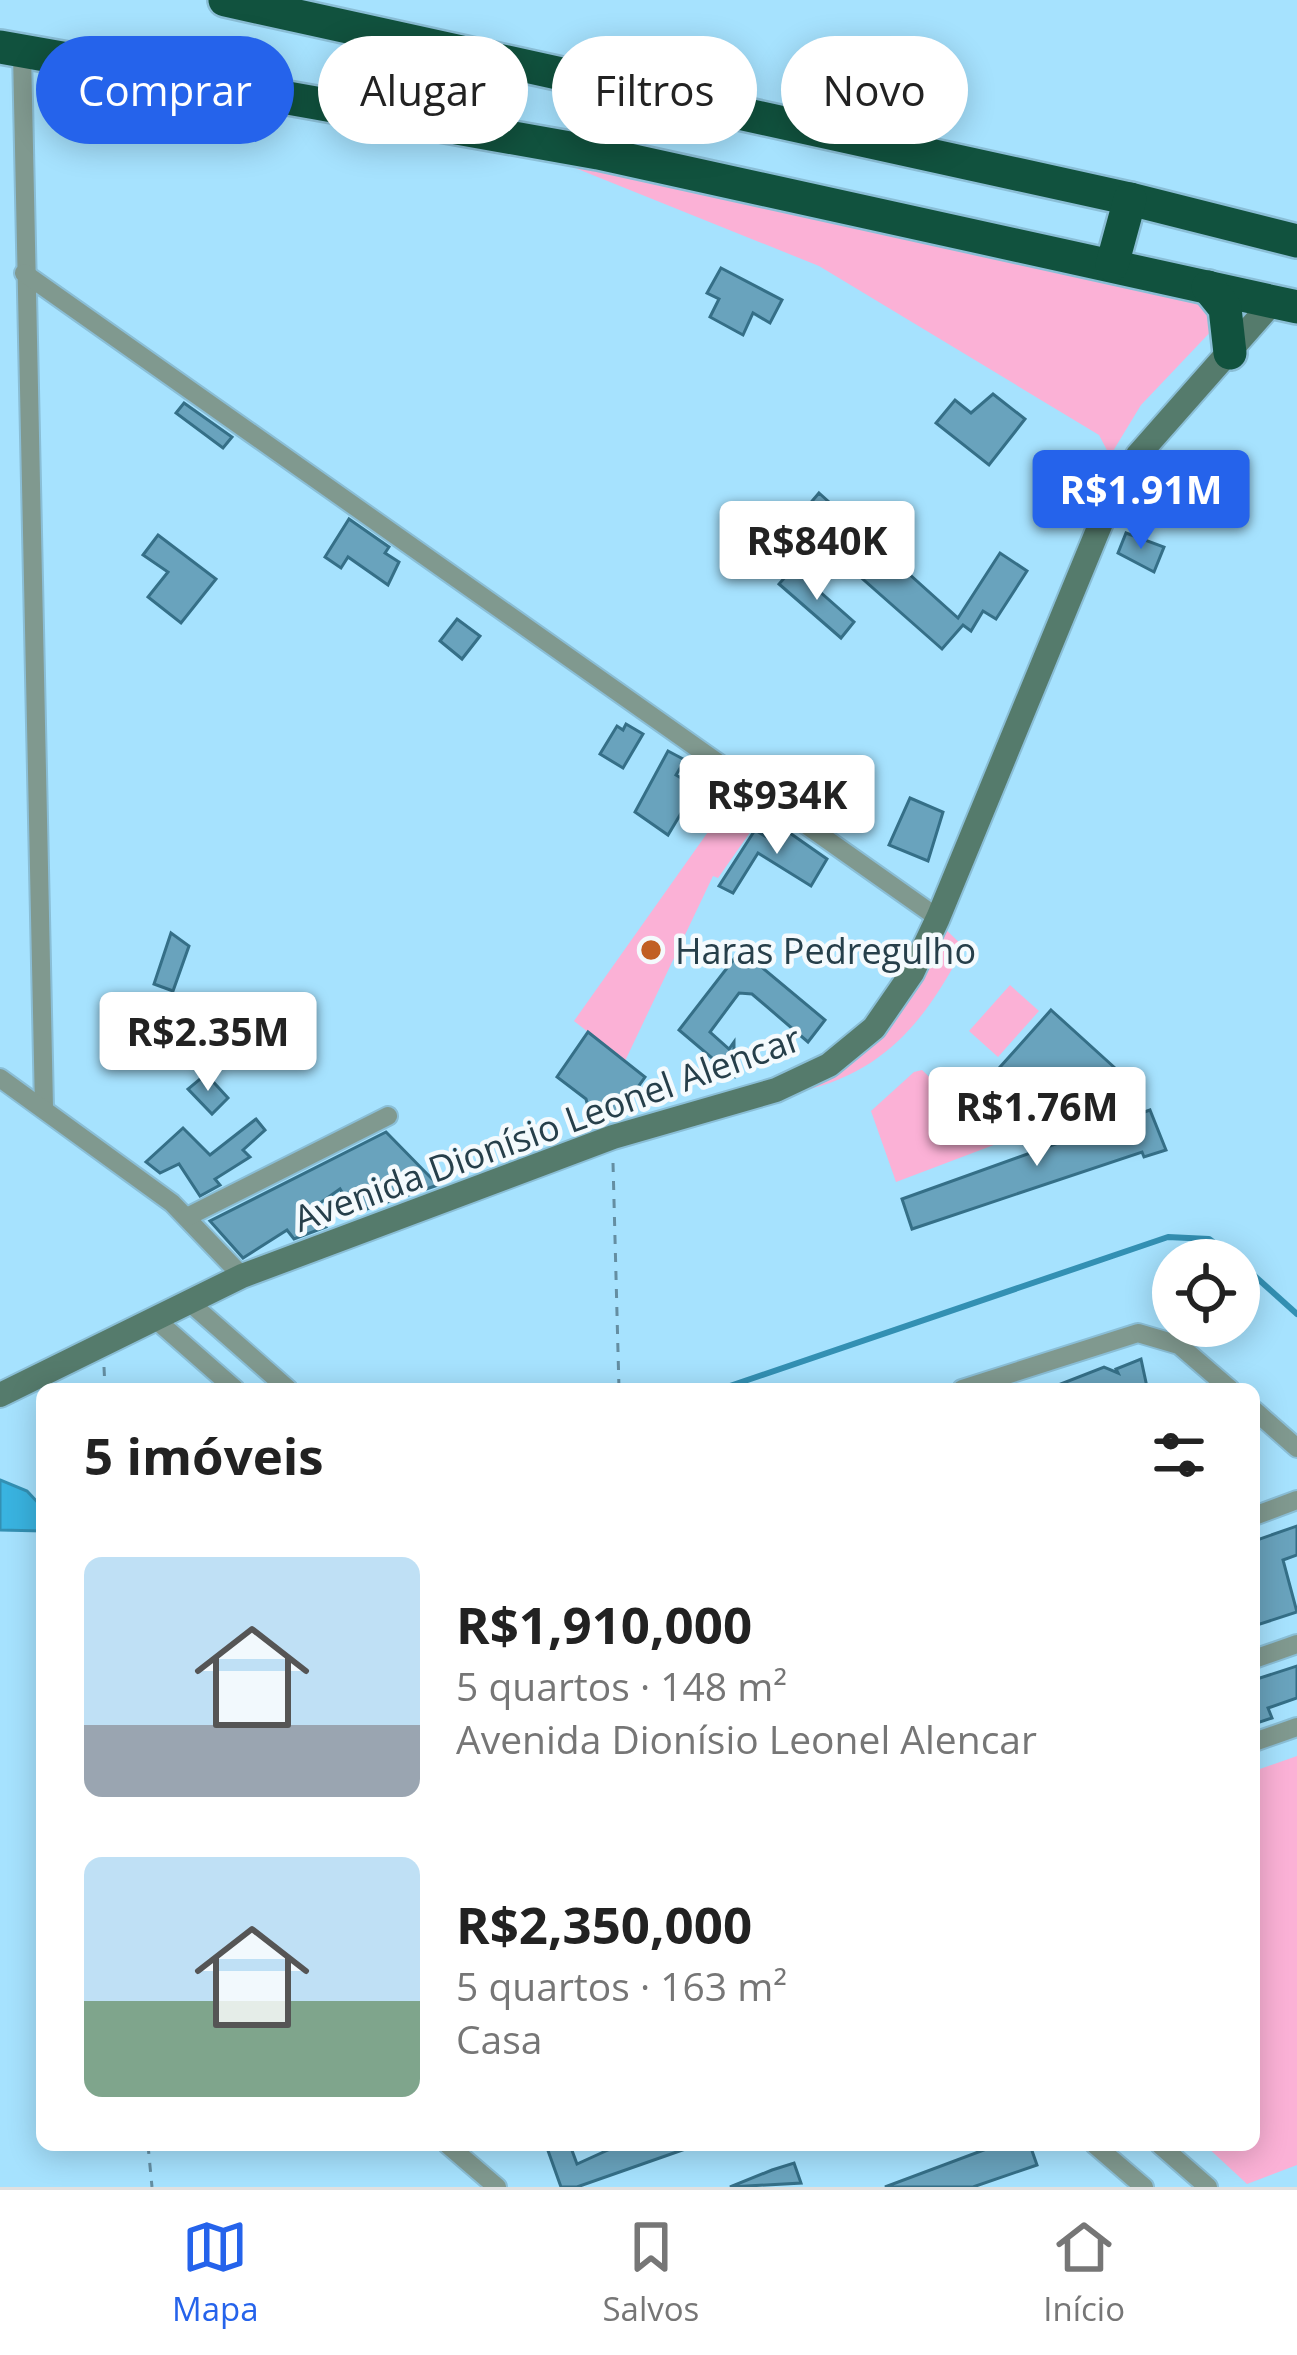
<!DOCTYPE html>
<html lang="pt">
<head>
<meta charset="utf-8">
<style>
  body { margin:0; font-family:"Open Sans",sans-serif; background:#f2f2f2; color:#222; height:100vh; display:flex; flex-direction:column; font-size:45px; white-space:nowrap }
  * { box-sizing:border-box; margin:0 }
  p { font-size:39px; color:#767676 }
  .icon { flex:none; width:66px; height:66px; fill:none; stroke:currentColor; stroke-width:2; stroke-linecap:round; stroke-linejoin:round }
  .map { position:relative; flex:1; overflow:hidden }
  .panel { position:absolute; left:36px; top:1383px; width:1224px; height:768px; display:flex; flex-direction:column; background:#fff; border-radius:18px; box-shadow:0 6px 30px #0003 }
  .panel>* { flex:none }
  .guide { position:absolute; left:36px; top:36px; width:1227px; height:108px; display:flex; gap:24px }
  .fabs { position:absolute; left:1152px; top:1239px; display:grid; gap:24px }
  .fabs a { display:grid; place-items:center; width:108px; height:108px; border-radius:50%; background:#fff; box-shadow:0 6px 30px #0003; font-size:60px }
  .price { position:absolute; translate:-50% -102px; padding:0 27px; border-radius:12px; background:#fff; color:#222; font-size:39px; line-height:78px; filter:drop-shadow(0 3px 6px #0008) }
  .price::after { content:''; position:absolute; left:50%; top:72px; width:36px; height:27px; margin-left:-18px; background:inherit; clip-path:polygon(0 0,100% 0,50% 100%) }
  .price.selected { background:#2563eb; color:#fff }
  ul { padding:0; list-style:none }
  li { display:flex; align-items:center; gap:36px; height:300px; padding:0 48px }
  li span { display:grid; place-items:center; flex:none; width:336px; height:240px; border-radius:18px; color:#555 }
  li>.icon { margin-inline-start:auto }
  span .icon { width:144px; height:144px; fill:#fffc; stroke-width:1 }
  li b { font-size:51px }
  h2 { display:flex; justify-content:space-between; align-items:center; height:144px; padding:0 48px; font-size:51px }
  .tag { padding:0 42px; border-radius:54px; background:#fff; box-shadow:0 6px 30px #0003; font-size:42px; line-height:108px }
  .tag.selected { background:#2563eb; color:#fff }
  .tabs { display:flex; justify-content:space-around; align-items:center; height:168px; border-top:3px solid #e0e0e0; background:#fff; font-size:33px; color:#767676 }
  .tabs a { display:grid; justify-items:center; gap:6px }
  .tabs .selected { color:#2563eb }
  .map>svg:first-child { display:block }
  .green { fill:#fbb1d6 }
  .water { fill:#39b3e0; stroke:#3390b3; stroke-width:3 }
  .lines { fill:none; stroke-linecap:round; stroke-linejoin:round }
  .stream { stroke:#3390b3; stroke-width:6 }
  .building { fill:#69a3bd; stroke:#356f87; stroke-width:3 }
  .street-casing { stroke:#8abed6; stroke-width:22 }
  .secondary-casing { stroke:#8abed6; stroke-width:28 }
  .highway-casing { stroke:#8abed6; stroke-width:38 }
  .path { stroke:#648ea2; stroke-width:3; stroke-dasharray:9 9; stroke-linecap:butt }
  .street { stroke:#80998f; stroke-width:18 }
  .secondary { stroke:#557b6c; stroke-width:24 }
  .highway { stroke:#11523e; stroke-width:33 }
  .poi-dot { fill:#c15f23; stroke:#f4fafd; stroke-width:4.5 }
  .labels { text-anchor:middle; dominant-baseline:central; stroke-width:9; stroke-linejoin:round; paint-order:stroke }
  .poi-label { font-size:36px; fill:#263f4a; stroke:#f4fafd; text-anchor:start }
  .street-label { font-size:36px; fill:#263f4a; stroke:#f4fafd }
</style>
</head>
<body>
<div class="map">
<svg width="1297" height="2187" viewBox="0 0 1297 2187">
  <rect width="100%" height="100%" fill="#a6e2fe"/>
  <!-- green -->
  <g class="green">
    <path d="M533,151L1207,304L1217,325L1141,405L1110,456L1099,435L819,266Z"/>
    <path d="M737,791L765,811L718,878L713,876L625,1061L574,1021Z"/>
    <path d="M942,926L964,947C926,1020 885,1072 802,1091L833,1072Z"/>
    <path d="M1010,985L1039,1011L998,1057L969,1031Z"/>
    <path d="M1115,1068L1141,1089L1142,1097L1057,1134Z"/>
    <path d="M922,1070L999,1143L896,1182L871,1111L914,1072Z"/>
    <path d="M1297,1756V2165L1247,2184L1205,2145H1254V1771Z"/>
  </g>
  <!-- water -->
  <path class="water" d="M0,1480L27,1491L42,1507V1531L0,1530Z"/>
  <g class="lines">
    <!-- stream -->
    <g class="stream">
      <path d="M1239,1262L1297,1314"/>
      <path d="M721,1389L1168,1237L1209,1239L1237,1260"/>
    </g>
  </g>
  <!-- building -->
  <g class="building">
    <path d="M721,268L782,300L770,323L753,313L743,335L710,317L719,299L707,293Z"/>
    <path d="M993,394L1025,419L989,465L936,423L955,400L971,413Z"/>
    <path d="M184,403L232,437L223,448L176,413Z"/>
    <path d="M819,493L958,618L1000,553L1027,571L996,619L983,611L971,631L963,625L942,649L796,520Z"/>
    <path d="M349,519L389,547L385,553L399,562L388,585L348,557L341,568L325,557Z"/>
    <path d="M1126,533L1164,547L1154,572L1118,553Z"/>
    <path d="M158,535L216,579L181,623L148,597L168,572L143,555Z"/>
    <path d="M793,568L854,622L841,638L779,584Z"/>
    <path d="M457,619L480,636L462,659L440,641Z"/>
    <path d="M626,724L643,734L623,768L600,754L617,726L623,730Z"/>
    <path d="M668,751L685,760L676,775L710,795L718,784L749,807L734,828L686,805L668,835L635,812Z"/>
    <path d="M910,798L943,812L928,861L889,845Z"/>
    <path d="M777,824L827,859L811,886L758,853L733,893L719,886L755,830L768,838Z"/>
    <path d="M171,933L189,946L173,991L154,984Z"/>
    <path d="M741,950L825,1020L808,1042L752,994L739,993L710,1032L729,1049L734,1042V1076L729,1072L724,1077L714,1069L718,1063L679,1030Z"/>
    <path d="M1051,1010L1115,1068L1057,1134L992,1076Z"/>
    <path d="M588,1032L645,1077L616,1118L592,1122L586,1099L557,1077Z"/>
    <path d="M206,1074L228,1098L212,1114L188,1089Z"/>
    <path d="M1150,1110L1166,1150L1144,1157L1142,1152L912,1229L902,1199Z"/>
    <path d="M256,1119L265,1130L243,1150L250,1157L215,1179L220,1185L200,1196L179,1164L160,1173L146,1162L183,1128L210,1155Z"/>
    <path d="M386,1132L438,1185L355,1213L340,1189L316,1206L326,1227L294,1239L287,1230L243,1258L210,1221Z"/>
    <path d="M1141,1359L1147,1387L1153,1389H1048L1104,1367L1118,1373L1116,1369Z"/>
    <path d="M1297,1526V1555L1283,1560L1297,1612L1254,1626V1541Z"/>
    <path d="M1297,1666V1698L1268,1708L1272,1718L1254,1724V1674L1257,1679Z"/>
    <path d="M546,2145H570L577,2164L619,2145L691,2147L577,2187H561Z"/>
    <path d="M997,2145H1030L1037,2165L973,2187H885Z"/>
    <path d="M794,2163L801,2183L730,2187L772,2170Z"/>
  </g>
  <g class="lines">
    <!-- street casing -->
    <g class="street-casing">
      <g id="street">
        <path d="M22,52L44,1108"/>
        <path d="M24,273L938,918"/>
        <path d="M0,1078L172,1203L242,1276"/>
        <path d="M187,1217L388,1116"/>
        <path d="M188,1301L288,1389"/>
        <path d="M154,1318L235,1389"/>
        <path d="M962,1389L1138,1333L1179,1345L1230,1389"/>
        <path d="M1254,1410L1297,1448"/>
        <path d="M1254,1516L1297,1500"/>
        <path d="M1254,1659L1297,1644"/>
        <path d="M1254,1742L1297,1727"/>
        <path d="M448,2145L497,2187"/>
        <path d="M1095,2145L1144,2187"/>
        <path d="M1160,2145L1208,2187"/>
      </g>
    </g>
    <!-- secondary casing -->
    <g class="secondary-casing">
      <path id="secondary" d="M0,1395L242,1276L613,1137L776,1090L829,1065L874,1028L912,973L938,918L1110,501L1138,455L1273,302"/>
    </g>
    <!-- highway casing -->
    <g class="highway-casing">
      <g id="highway">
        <path d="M225,0L1130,199L1297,241"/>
        <path d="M0,47L598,153L1297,307"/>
        <path d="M1112,265L1130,199"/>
        <path d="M1208,287L1225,308L1230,353"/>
      </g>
    </g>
    <!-- path -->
    <g class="path">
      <path d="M613,1163L619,1389"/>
      <path d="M104,1367L105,1389"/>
      <path d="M148,2145L152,2187"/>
    </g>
    <!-- street -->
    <use href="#street" class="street"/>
    <!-- secondary -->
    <use href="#secondary" class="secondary"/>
    <!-- highway -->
    <use href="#highway" class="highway"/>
  </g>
  <!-- markers -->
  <circle class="poi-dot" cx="651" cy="950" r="12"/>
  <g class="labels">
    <!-- poi labels -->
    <g class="poi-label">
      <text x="675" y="950">Haras Pedregulho</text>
    </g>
    <!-- street labels -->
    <g class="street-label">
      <text transform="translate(547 1128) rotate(-20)">Avenida Dionísio Leonel Alencar</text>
    </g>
  </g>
</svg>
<div class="fabs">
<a><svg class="icon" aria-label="locate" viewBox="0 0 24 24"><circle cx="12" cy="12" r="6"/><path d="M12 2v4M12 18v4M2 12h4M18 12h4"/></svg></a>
</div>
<b class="price selected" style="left:1141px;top:552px">R$1.91M</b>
<b class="price" style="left:817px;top:603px">R$840K</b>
<b class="price" style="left:777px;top:857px">R$934K</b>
<b class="price" style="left:208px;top:1094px">R$2.35M</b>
<b class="price" style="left:1037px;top:1169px">R$1.76M</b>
<div class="guide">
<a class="tag selected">Comprar</a>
<a class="tag">Alugar</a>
<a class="tag">Filtros</a>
<a class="tag">Novo</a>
</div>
<section class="panel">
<h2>5 imóveis<svg class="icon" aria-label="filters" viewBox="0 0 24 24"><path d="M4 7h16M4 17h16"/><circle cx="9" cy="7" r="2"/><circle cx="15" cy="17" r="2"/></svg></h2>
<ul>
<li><span style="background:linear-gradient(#bfe0f5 70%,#9aa5b1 0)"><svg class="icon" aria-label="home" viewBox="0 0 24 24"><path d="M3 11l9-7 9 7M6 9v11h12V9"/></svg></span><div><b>R$1,910,000</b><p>5 quartos · 148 m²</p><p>Avenida Dionísio Leonel Alencar</p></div></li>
<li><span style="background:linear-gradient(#bfe0f5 60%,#7fa58c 0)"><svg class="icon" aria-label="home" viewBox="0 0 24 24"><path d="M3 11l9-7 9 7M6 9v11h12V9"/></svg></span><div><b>R$2,350,000</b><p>5 quartos · 163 m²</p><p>Casa</p></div></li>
</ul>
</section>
</div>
<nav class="tabs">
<a class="selected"><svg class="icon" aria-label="map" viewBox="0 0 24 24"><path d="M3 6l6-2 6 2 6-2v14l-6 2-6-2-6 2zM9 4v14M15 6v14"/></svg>Mapa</a>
<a><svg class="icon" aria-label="saved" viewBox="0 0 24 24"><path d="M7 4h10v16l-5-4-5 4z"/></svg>Salvos</a>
<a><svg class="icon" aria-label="home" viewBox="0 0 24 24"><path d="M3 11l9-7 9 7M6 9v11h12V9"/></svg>Início</a>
</nav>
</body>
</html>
